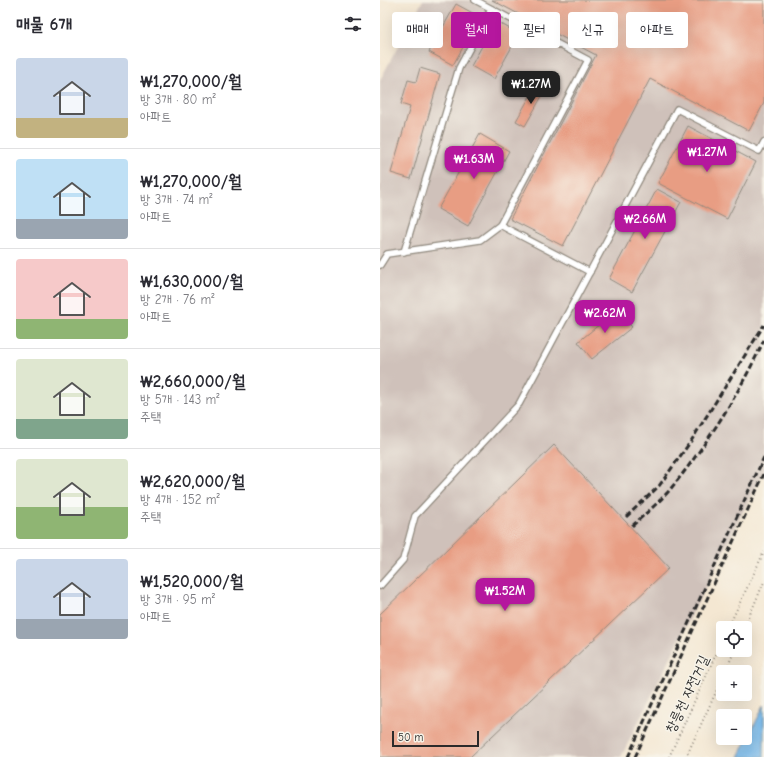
<!DOCTYPE html>
<html lang="ko">
<head>
<meta charset="utf-8">
<style>
  body { margin:0; font-family:"Comic Neue","Poor Story",sans-serif; background:#f2f2f3; color:#2b2b33; height:100vh; display:flex; flex-direction:column; font-size:15px; white-space:nowrap }
  * { box-sizing:border-box; margin:0 }
  p { font-size:13px; color:#7c7c81 }
  .icon { flex:none; width:22px; height:22px; fill:none; stroke:currentColor; stroke-width:2; stroke-linecap:round; stroke-linejoin:round }
  .map { position:relative; flex:1; overflow:hidden }
  .side { display:flex; flex-direction:column; background:#fff; width:380px }
  .side>* { flex:none }
  .banner { position:absolute; left:12px; top:12px; width:312px; height:36px; display:flex; gap:8px }
  .tools { position:absolute; left:336px; top:621px; display:grid; gap:8px }
  .tools a { display:grid; place-items:center; width:36px; height:36px; border-radius:4px; background:#fff; box-shadow:0 4px 16px #0002; font-size:20px }
  .scale { position:absolute; left:12px; bottom:10px; width:87px; box-sizing:border-box; padding-left:4px; border:2px solid #2b2b2b; border-top:0; font-size:11px; line-height:14px; white-space:nowrap; color:#2b2b2b; -webkit-text-stroke:3px #f7f3e8; paint-order:stroke }
  .price { position:absolute; translate:-50% -34px; padding:0 9px; border-radius:8px; background:#b5179e; color:#fff; font-size:13px; line-height:26px; filter:drop-shadow(0 1px 2px #0008) }
  .price::after { content:''; position:absolute; left:50%; top:24px; width:12px; height:9px; margin-left:-6px; background:inherit; clip-path:polygon(0 0,100% 0,50% 100%) }
  .price.current { background:#222; color:#fff }
  ul { padding:0; list-style:none }
  li { display:flex; align-items:center; gap:12px; height:100px; padding:0 16px }
  li+li { border-top:1px solid #e1e1e2 }
  li span { display:grid; place-items:center; flex:none; width:112px; height:80px; border-radius:4px; color:#555 }
  li>.icon { margin-inline-start:auto }
  span .icon { width:48px; height:48px; fill:#fffc; stroke-width:1 }
  li b { font-size:17px }
  h2 { display:flex; justify-content:space-between; align-items:center; height:48px; padding:0 16px; font-size:17px }
  .pill { padding:0 14px; border-radius:4px; background:#fff; box-shadow:0 4px 16px #0002; font-size:14px; line-height:36px }
  .pill.current { background:#b5179e; color:#fff }
  main { display:flex; flex:1; min-height:0 }
  .map>svg:first-child { display:block }
  .industrial { fill:#cfc1ba }
  .water { fill:#75b8eb; stroke:#50728b }
  .building { fill:#e89d83 }
  .lines { fill:none; stroke-linecap:round; stroke-linejoin:round }
  .service-casing { stroke:#90897e; stroke-width:8 }
  .path { stroke:#90897e; stroke-width:2; stroke-dasharray:1 3; stroke-linecap:butt }
  .service { stroke:#fff; stroke-width:5.5 }
  .rail { stroke:#2b2b2b; stroke-width:3; stroke-dasharray:6 3; stroke-linecap:butt }
  .labels { text-anchor:middle; dominant-baseline:central; stroke-width:3; stroke-linejoin:round; paint-order:stroke }
  .street-label { font-size:14px; fill:#2b2b2b; stroke:#f7f3e8 }
</style>
</head>
<body>
<main>
<section class="side">
<h2>매물 6개<svg class="icon" aria-label="filters" viewBox="0 0 24 24"><path d="M4 7h16M4 17h16"/><circle cx="9" cy="7" r="2"/><circle cx="15" cy="17" r="2"/></svg></h2>
<ul>
<li><span style="background:linear-gradient(#c9d6e8 75%,#c2b280 0)"><svg class="icon" aria-label="home" viewBox="0 0 24 24"><path d="M3 11l9-7 9 7M6 9v11h12V9"/></svg></span><div><b>₩1,270,000/월</b><p>방 3개 · 80 m²</p><p>아파트</p></div></li>
<li><span style="background:linear-gradient(#bfe0f5 75%,#9aa5b1 0)"><svg class="icon" aria-label="home" viewBox="0 0 24 24"><path d="M3 11l9-7 9 7M6 9v11h12V9"/></svg></span><div><b>₩1,270,000/월</b><p>방 3개 · 74 m²</p><p>아파트</p></div></li>
<li><span style="background:linear-gradient(#f6c9c9 75%,#8fb573 0)"><svg class="icon" aria-label="home" viewBox="0 0 24 24"><path d="M3 11l9-7 9 7M6 9v11h12V9"/></svg></span><div><b>₩1,630,000/월</b><p>방 2개 · 76 m²</p><p>아파트</p></div></li>
<li><span style="background:linear-gradient(#dfe7d0 75%,#7fa58c 0)"><svg class="icon" aria-label="home" viewBox="0 0 24 24"><path d="M3 11l9-7 9 7M6 9v11h12V9"/></svg></span><div><b>₩2,660,000/월</b><p>방 5개 · 143 m²</p><p>주택</p></div></li>
<li><span style="background:linear-gradient(#dfe7d0 60%,#8fb573 0)"><svg class="icon" aria-label="home" viewBox="0 0 24 24"><path d="M3 11l9-7 9 7M6 9v11h12V9"/></svg></span><div><b>₩2,620,000/월</b><p>방 4개 · 152 m²</p><p>주택</p></div></li>
<li><span style="background:linear-gradient(#c9d6e8 75%,#9aa5b1 0)"><svg class="icon" aria-label="home" viewBox="0 0 24 24"><path d="M3 11l9-7 9 7M6 9v11h12V9"/></svg></span><div><b>₩1,520,000/월</b><p>방 3개 · 95 m²</p><p>아파트</p></div></li>
</ul>
</section>
<div class="map">
<svg width="384" height="757" viewBox="0 0 384 757">
  <rect width="100%" height="100%" fill="#f7f3e8"/>
  <filter id="ink" filterUnits="userSpaceOnUse"><feTurbulence type="fractalNoise" baseFrequency=".025" numOctaves="2"/><feDisplacementMap in="SourceGraphic" scale="8" xChannelSelector="R" yChannelSelector="G"/><feConvolveMatrix kernelMatrix="1 2 1 2 8 2 1 2 1" color-interpolation-filters="sRGB"/></filter>
  <filter id="wash" filterUnits="userSpaceOnUse"><feTurbulence type="fractalNoise" baseFrequency=".012" numOctaves="4" result="noise"/><feDisplacementMap in="SourceGraphic" scale="16" xChannelSelector="R" yChannelSelector="G"/><feGaussianBlur stdDeviation="0.9" result="paint"/><feColorMatrix in="noise" values="0 0 0 0 0 0 0 0 0 0 0 0 0 0 0 0 0 1.4 0 .05"/><feComposite in="paint" operator="in"/></filter>
  <g filter="url(#wash)">
    <rect width="100%" height="100%" fill="#f4e7d2"/>
    <!-- industrial -->
    <path class="industrial" d="M43,0H384V470L241,757H0V80Z"/>
    <!-- water -->
    <path class="water" d="M384,705V757H359Z"/>
    <g id="blocks">
      <!-- building -->
      <g class="building">
        <path d="M112,0H384V103L369,131L270,79L183,246L130,219L216,55Z"/>
        <path d="M76,4L100,17L73,65L49,52Z"/>
        <path d="M116,21L139,34L114,79L91,66Z"/>
        <path d="M40,68L60,74L31,179L11,173L30,107L21,104L28,80L36,82Z"/>
        <path d="M157,84L166,89L145,126L136,121Z"/>
        <path d="M308,126L376,162L347,219L278,183Z"/>
        <path d="M100,134L129,151L88,226L58,209Z"/>
        <path d="M277,189L301,202L252,292L229,279Z"/>
        <path d="M237,310L252,327L212,359L198,342Z"/>
        <path d="M174,445L289,568L90,757H0V614Z"/>
      </g>
    </g>
  </g>
  <g filter="url(#ink)">
    <use href="#blocks" fill-opacity="0" stroke="#90897e" stroke-width="1"/>
    <g class="lines">
      <!-- service casing -->
      <g class="service-casing">
        <g id="service">
          <path d="M120,225L210,272"/>
          <path d="M24,252L79,68L111,9"/>
          <path d="M0,265L7,254L100,240L120,225L208,60L95,0"/>
          <path d="M0,586L23,560L35,516L139,404L297,109L379,151L384,142"/>
        </g>
      </g>
      <!-- path -->
      <g class="path">
        <path d="M348,628L384,552"/>
        <path d="M364,628L384,582"/>
        <path d="M345,672L355,650"/>
        <path d="M289,757L343,639"/>
        <path d="M306,757L343,677"/>
      </g>
      <!-- service -->
      <use href="#service" class="service"/>
      <!-- rail -->
      <g class="rail">
        <path d="M246,517L279,486L311,441L384,325"/>
        <path d="M252,526C264,515 277,504 288,492C326,446 359,394 384,340"/>
        <path d="M248,757L384,457"/>
        <path d="M255,757L384,474"/>
      </g>
    </g>
  </g>
  <g class="labels">
    <!-- street labels -->
    <g class="street-label">
      <text transform="translate(307 694) rotate(-65)">창릉천 자전거길</text>
    </g>
  </g>
</svg>
<div class="tools">
<a><svg class="icon" aria-label="locate" viewBox="0 0 24 24"><circle cx="12" cy="12" r="6"/><path d="M12 2v4M12 18v4M2 12h4M18 12h4"/></svg></a>
<a>+</a>
<a>−</a>
</div>
<div class="scale">50 m</div>
<b class="price current" style="left:151px;top:105px">₩1.27M</b>
<b class="price" style="left:327px;top:173px">₩1.27M</b>
<b class="price" style="left:94px;top:180px">₩1.63M</b>
<b class="price" style="left:265px;top:240px">₩2.66M</b>
<b class="price" style="left:225px;top:334px">₩2.62M</b>
<b class="price" style="left:125px;top:612px">₩1.52M</b>
<div class="banner">
<a class="pill">매매</a>
<a class="pill current">월세</a>
<a class="pill">필터</a>
<a class="pill">신규</a>
<a class="pill">아파트</a>
</div>
</div>
</main>
</body>
</html>
